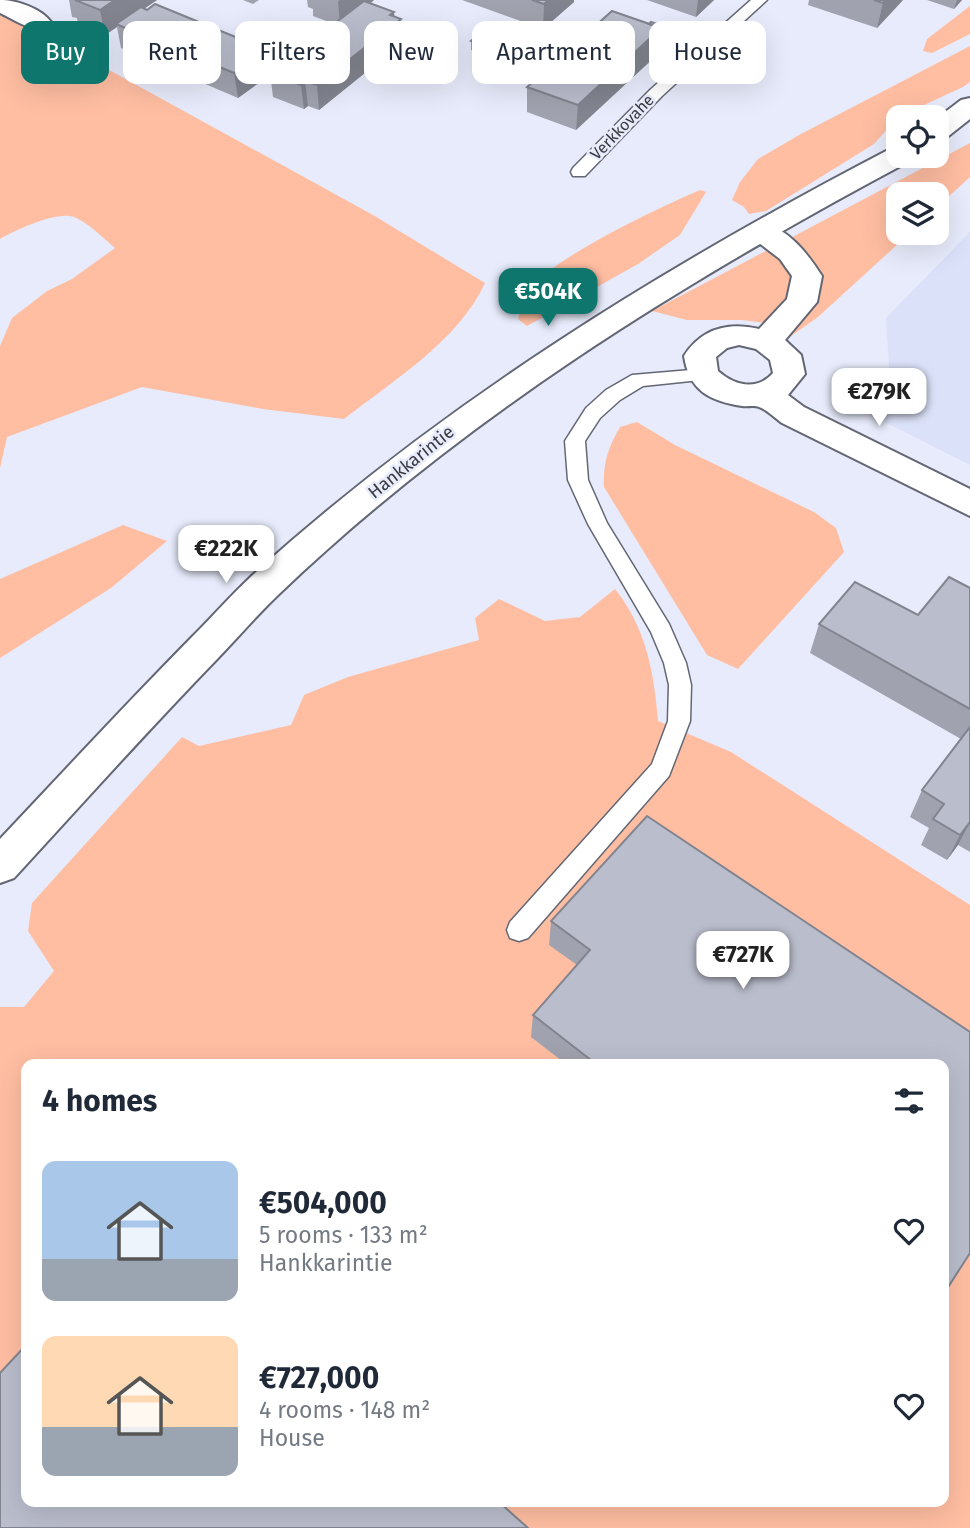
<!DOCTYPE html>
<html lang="en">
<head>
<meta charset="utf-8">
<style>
  body { margin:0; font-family:"Fira Sans",sans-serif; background:#f6f6f7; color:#1f2937; height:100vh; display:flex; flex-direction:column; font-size:26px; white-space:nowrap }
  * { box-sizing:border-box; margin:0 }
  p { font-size:23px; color:#747a83 }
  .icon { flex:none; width:38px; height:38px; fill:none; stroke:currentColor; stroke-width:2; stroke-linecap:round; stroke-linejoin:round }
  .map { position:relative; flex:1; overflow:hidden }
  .details { position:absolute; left:21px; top:1059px; width:928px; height:448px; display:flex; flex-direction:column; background:#fff; border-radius:14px; box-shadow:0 7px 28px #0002 }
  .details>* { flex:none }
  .top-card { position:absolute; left:21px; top:21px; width:929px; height:63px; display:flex; gap:14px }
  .tools { position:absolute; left:886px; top:105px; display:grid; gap:14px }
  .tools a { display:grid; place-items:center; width:63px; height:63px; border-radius:14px; background:#fff; box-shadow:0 7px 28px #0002; font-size:35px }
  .price { position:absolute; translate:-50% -60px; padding:0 16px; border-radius:14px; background:#fff; color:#222; font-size:23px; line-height:46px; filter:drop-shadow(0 2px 4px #0008) }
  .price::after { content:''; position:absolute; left:50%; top:42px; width:21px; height:16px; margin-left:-10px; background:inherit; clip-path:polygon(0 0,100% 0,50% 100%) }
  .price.on { background:#0f766e; color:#fff }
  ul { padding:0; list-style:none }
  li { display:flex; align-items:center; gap:21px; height:175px; padding:0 21px }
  li span { display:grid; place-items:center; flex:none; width:196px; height:140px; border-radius:14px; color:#555 }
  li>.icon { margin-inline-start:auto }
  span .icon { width:84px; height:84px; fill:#fffc; stroke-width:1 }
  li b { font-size:30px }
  h2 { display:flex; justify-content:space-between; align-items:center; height:84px; padding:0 21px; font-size:30px }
  .tag { padding:0 24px; border-radius:14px; background:#fff; box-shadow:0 7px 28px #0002; font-size:24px; line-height:63px }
  .tag.on { background:#0f766e; color:#fff }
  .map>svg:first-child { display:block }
  .built { fill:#dbe1f8 }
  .green { fill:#ffbea2; fill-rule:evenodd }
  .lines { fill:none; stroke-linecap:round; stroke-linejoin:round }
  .lane-casing { stroke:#636774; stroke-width:3 }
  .street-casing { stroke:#636774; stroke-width:4 }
  .secondary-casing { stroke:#636774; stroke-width:4 }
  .lane { fill:#fff; fill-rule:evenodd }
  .street { fill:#fff; fill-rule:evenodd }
  .secondary { fill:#fff; fill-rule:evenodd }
  .wall { fill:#a0a3af }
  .shaded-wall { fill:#82848f }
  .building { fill:#babdcc; stroke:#82848f; stroke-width:2 }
  .labels { text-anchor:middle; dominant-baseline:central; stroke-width:5; stroke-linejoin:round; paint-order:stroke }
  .far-street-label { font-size:16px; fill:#393a40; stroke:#e7ebfb }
  .street-label { font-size:18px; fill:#393a40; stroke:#e7ebfb }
</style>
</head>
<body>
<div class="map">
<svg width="970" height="1528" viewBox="0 0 970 1528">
  <rect width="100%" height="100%" fill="#e7ebfb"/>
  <!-- built -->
  <path class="built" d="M970,232V465L865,412L890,380L886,318Z"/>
  <!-- green -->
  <g class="green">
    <path d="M970,6V34L932,53L923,51L927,39Z"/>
    <path d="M0,10L373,215L485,283C458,341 394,380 344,419L263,409L142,387L7,437L0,468V346L12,318L47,291L72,279L115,248C103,238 89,223 74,217C56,211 16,230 0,239Z"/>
    <path d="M970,46V82L963,87L898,117L874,144L766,211L749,214L744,207L732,200L740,182L758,159L799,135Z"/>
    <path d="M970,143V177L936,208V194H898V233H910L818,317L784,341L775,324L742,320H687L652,311Z"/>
    <path d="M700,190L706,192L680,235L638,264L527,326L518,319C521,311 521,300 526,293C551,258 658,208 700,190Z"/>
    <path d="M637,422L675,445L814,512L836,528L844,552L738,669L707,655L604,487C603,462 608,448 620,427Z"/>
    <path d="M123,525L167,541L111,588L0,658V579Z"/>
    <path d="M615,589C646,628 654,672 658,721L731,752L970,905V1528H0V1007H24L54,971L28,931L32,903L182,737L199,746L291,725L304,695L348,677L479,640L475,618L499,599L545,621L580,617ZM26,1064H943V1502H26Z"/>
  </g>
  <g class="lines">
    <!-- lane casing -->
    <g class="lane-casing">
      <g id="lane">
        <path d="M751,0H767L662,96L585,176H573L571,172L573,168L650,90Z"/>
        <path d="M703,369L710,371L712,375L710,379L643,386L620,400L600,418L585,441L588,480L607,523L669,624L686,663L691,685L690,721L669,776L528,938L519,941L510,938L507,930L510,922L652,764L668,721L669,685L664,663L651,632L588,524L568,480L565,441L586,408L606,390L632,375Z"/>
      </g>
    </g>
    <!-- street casing -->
    <g class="street-casing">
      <g id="street">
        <path d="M0,0C16,0 41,8 51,22L47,27C30,32 15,20 0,13Z"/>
        <path d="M761,222C789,229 807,253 822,276L817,302L785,340L801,355L805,374L788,395L804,407L970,489V516L782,423C775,418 766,409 759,407C754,405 747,407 742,406C709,401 689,390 684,356C702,328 729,322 759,329L787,299L792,276L780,259L751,237L746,231L751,225ZM739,345L756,349L770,360L773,373C757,391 735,386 718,371L716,357L727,348Z"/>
      </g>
    </g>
    <!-- secondary casing -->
    <g class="secondary-casing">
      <g id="secondary">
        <path d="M970,98V119L946,138L936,140V119L961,100Z"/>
        <path d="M898,148V156H912L908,162C683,282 464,417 279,594C258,614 239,636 219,657C149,729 82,804 14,878L0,883V839C64,771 127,703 192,637C214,615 234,592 256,572C446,401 662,268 888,150Z"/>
      </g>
    </g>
    <!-- lane -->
    <use href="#lane" class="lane"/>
    <!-- street -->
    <use href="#street" class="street"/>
    <!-- secondary -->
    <use href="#secondary" class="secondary"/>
  </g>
  <!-- wall -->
  <g class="wall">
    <path d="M69,0H157L144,9L260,47L263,71L259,75L260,82L238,98L121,48L117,27L105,35L78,24L77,18L72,17Z"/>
    <path d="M243,0H259L253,4Z"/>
    <path d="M307,0H374L371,3L394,12V16L401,19L402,43L319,110L308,106L304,109L273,97L270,73L334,24L313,16V9L308,7Z"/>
    <path d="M462,0H574V2L543,29Z"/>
    <path d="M647,0H714L696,17Z"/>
    <path d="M809,0H903L877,28L808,5Z"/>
    <path d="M927,0H962L954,9Z"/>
    <path d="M612,11L670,38L660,47H659V53L576,130L527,112V87Z"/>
    <path d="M513,39V47L499,60L471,50V41Z"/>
    <path d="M970,588V852L958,845L947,860L921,845L929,828L910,817L922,790L961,739L810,653L819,624L918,615Z"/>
    <path d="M551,921L943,1064H566L531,1037L533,1015L577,965L549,945Z"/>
  </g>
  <!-- shaded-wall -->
  <g class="shaded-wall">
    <path d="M115,0H157L120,25L116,24L117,27L105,35L100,10Z"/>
    <path d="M340,0H374L340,26L338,1Z"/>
    <path d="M548,0H574V2L543,29L544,4Z"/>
    <path d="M698,0H714L696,17Z"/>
    <path d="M885,0H903L877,28L883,3Z"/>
    <path d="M957,0H962L954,9Z"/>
    <path d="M394,12L395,24L401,19L402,43L319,110L317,85Z"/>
    <path d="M661,28L659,53L576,130L578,105Z"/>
    <path d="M671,29L670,38L660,47L661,38Z"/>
    <path d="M513,39V47L499,60V51Z"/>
    <path d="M260,47L263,71L259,75L260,82L238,98L234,73L250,54Z"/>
    <path d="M305,81L308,106L304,109L301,85Z"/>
    <path d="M970,822L958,845L947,860L960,835Z"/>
  </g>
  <!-- building -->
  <g class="building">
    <path d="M75,0H115L100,10Z"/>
    <path d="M532,0H548L544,4Z"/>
    <path d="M874,0H885L883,3Z"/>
    <path d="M364,1L394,12L390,15L401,19L317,85L305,81L301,85L270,73Z"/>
    <path d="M155,4L260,47L250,54L256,57L234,73L116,24L141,7L147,10Z"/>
    <path d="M612,11L661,28L578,105L527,87Z"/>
    <path d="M651,22L671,29L661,38H660L661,28L649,24Z"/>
    <path d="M485,29L513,39L499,51L471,41Z"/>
    <path d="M949,577L970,588V709L819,624L855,582L918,615Z"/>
    <path d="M970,727V822L960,835L933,819L944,804L922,790Z"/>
    <path d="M647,816L970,1032V1253L943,1295V1064H596L533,1015L590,950L551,921Z"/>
    <path d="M26,1345V1502H499L528,1528H0V1373Z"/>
  </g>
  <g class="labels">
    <!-- far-street labels -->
    <g class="far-street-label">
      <text transform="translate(622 127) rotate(-46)">Verkkovahe</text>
    </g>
    <!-- street labels -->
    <g class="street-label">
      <text transform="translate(411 462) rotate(-39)">Hankkarintie</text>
    </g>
  </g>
</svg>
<div class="tools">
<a><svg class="icon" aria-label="locate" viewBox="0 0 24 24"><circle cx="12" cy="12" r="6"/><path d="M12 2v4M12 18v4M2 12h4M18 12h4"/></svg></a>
<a><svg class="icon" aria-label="layers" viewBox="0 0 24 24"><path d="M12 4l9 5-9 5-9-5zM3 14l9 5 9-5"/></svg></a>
</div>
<b class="price on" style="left:548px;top:328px">€504K</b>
<b class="price" style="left:879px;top:428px">€279K</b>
<b class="price" style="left:226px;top:585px">€222K</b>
<b class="price" style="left:743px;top:991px">€727K</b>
<div class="top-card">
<a class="tag on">Buy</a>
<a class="tag">Rent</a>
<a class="tag">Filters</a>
<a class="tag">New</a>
<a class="tag">Apartment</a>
<a class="tag">House</a>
</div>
<section class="details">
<h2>4 homes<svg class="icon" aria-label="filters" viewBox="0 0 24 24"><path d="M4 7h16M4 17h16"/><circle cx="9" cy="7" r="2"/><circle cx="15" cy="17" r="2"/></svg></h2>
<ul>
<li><span style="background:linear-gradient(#a9c7e8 70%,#9aa5b1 0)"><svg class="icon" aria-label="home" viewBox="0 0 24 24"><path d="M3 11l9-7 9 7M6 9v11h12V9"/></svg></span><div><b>€504,000</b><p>5 rooms · 133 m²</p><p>Hankkarintie</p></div><svg class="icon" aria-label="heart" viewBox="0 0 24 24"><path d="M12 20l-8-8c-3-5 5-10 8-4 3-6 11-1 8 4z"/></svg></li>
<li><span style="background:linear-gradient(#ffd9b3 65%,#9aa5b1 0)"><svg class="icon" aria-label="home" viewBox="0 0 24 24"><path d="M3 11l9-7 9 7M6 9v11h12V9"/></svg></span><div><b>€727,000</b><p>4 rooms · 148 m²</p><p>House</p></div><svg class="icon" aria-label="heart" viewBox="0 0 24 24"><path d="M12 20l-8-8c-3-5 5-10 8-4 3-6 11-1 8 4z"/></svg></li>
</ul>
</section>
</div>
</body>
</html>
